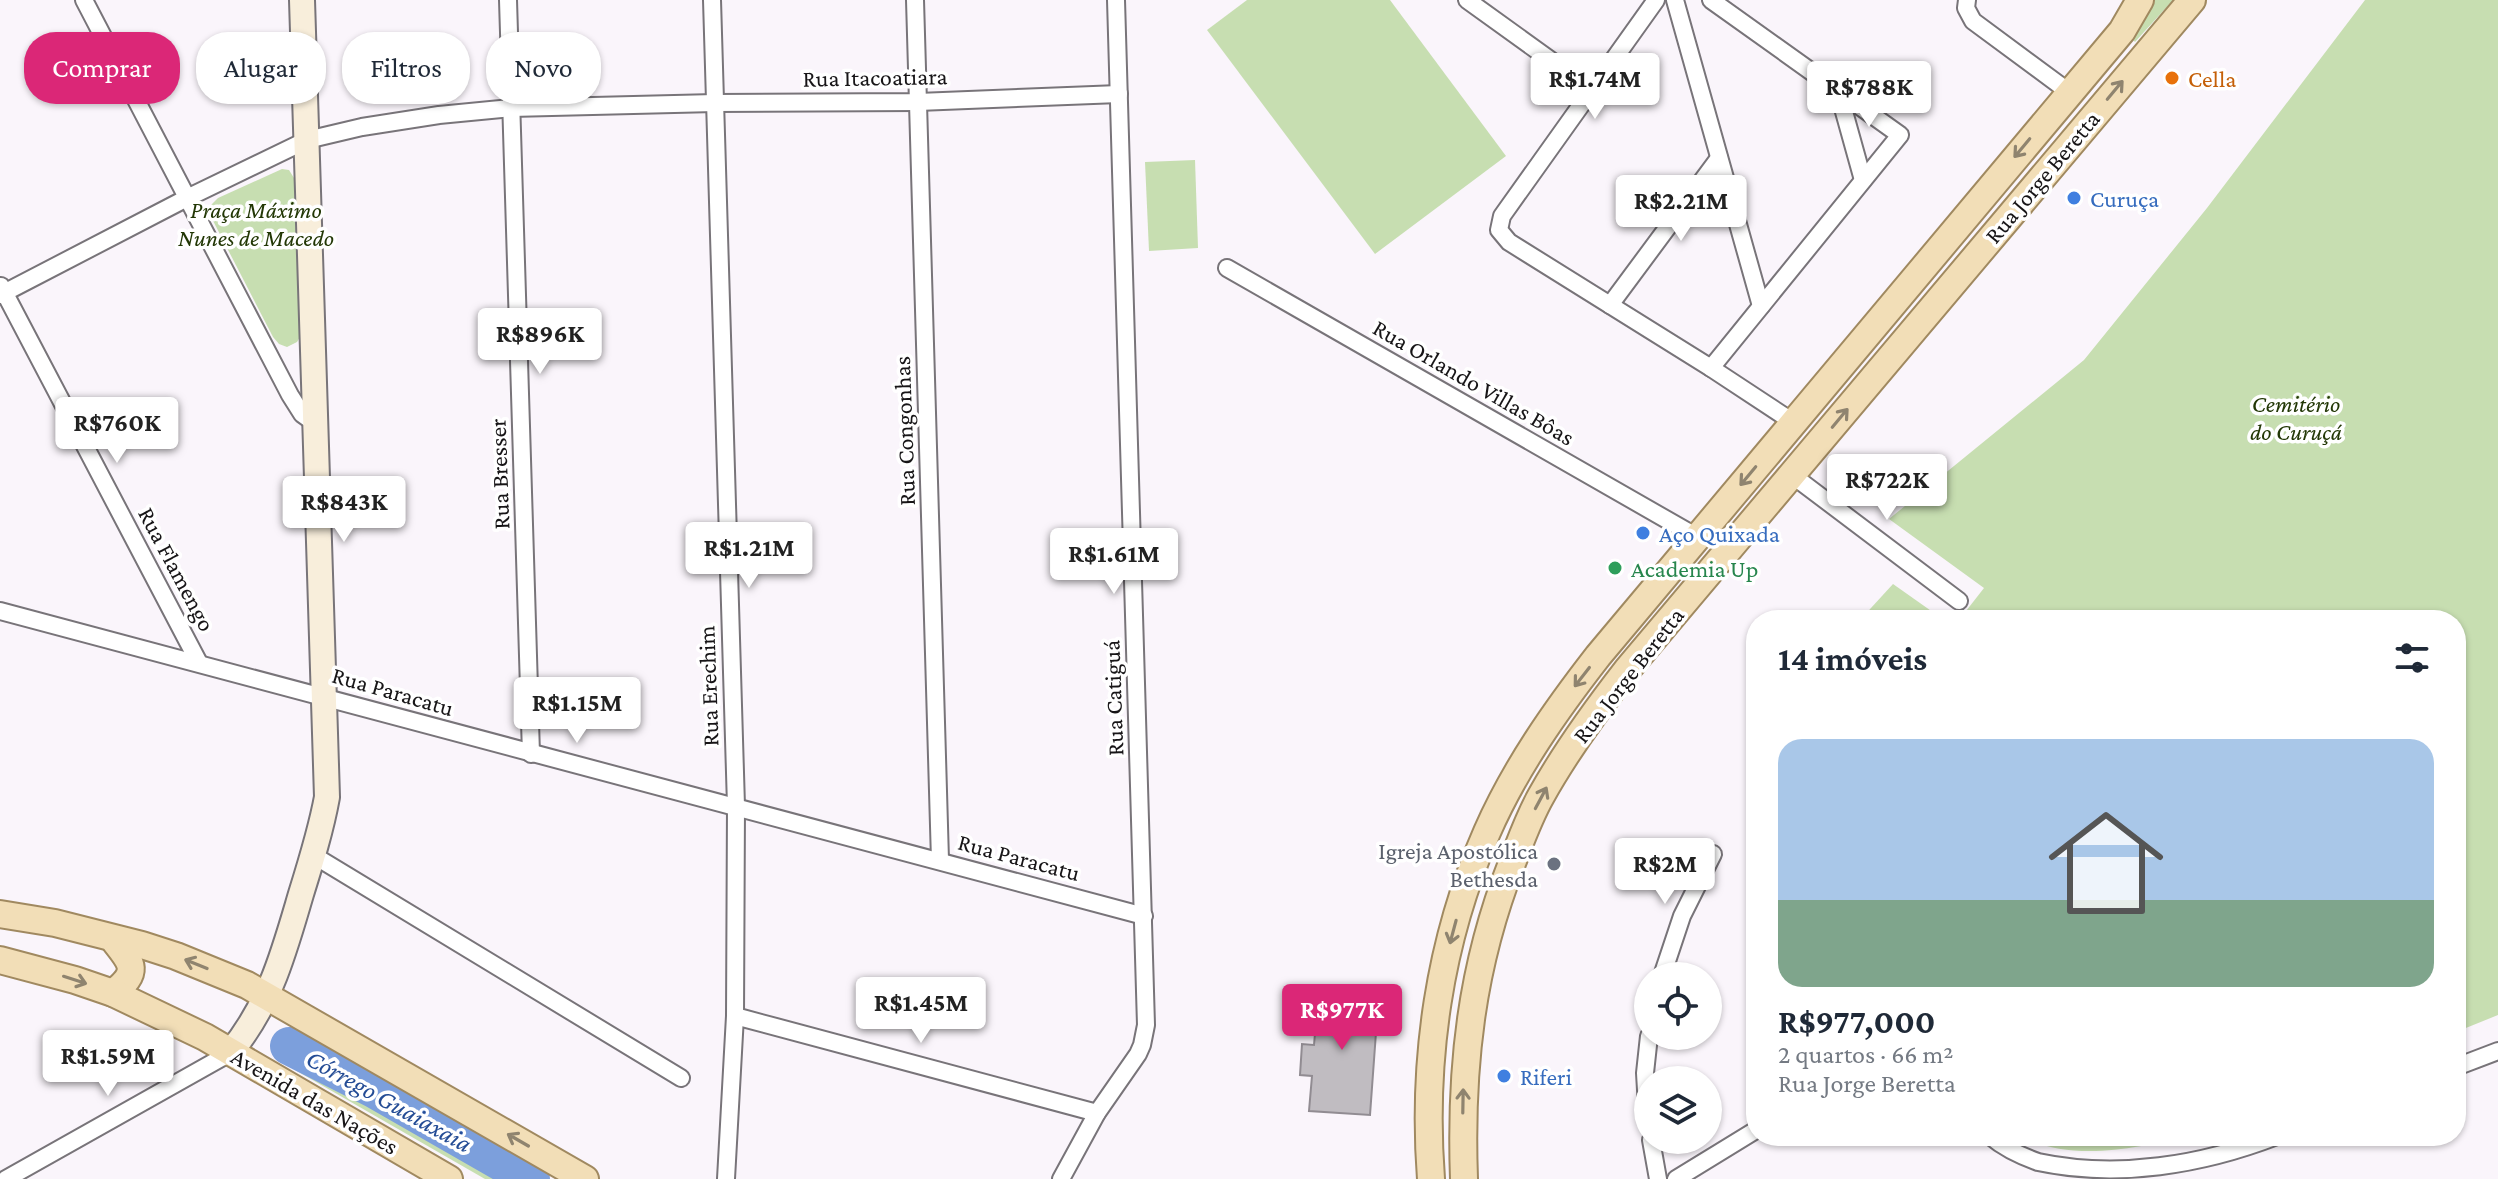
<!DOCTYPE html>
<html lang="pt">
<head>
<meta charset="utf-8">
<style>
  body { margin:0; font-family:"Crimson Pro",serif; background:#f6f6f7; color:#1f2937; height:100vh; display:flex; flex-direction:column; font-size:30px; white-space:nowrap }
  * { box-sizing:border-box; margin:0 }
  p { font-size:26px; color:#747a83 }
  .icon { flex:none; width:44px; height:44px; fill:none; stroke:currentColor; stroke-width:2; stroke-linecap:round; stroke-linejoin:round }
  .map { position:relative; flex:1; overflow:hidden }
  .sheet { position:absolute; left:1746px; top:610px; width:720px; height:536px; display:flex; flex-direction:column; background:#fff; border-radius:32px; box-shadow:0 2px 6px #0004 }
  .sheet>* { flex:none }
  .banner { position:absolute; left:24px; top:32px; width:760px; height:72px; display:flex; gap:16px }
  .tools { position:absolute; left:1634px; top:962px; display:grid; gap:16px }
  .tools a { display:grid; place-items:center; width:88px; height:88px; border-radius:50%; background:#fff; box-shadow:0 2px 6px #0004; font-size:40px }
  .price { position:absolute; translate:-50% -68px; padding:0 18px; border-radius:8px; background:#fff; color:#222; font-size:26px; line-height:52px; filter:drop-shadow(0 2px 4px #0008) }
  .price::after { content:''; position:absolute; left:50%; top:48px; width:24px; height:18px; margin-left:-12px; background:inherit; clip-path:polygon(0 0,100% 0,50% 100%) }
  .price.selected { background:#db2777; color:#fff }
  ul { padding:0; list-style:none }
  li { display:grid; align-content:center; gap:16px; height:424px; padding:0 32px }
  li+li { border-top:2px solid #e0e1e3 }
  li span { display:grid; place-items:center; height:248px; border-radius:24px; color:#555 }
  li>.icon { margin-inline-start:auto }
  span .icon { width:144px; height:144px; fill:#fffc; stroke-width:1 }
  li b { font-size:34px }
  h2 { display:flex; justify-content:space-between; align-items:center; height:96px; padding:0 32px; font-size:34px }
  .chip { padding:0 28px; border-radius:32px; background:#fff; box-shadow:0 2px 6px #0004; font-size:28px; line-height:72px }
  .chip.selected { background:#db2777; color:#fff }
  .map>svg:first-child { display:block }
  .green { fill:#c7deb1 }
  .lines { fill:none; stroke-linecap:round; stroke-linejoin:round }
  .river { stroke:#7c9fdc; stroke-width:38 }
  .building { fill:#c0bcc1; stroke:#918c92; stroke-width:2 }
  .street-casing { stroke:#787479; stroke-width:20 }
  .secondary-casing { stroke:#787479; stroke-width:28 }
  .primary-casing { stroke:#a08960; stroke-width:30 }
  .street { stroke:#fff; stroke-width:16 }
  .secondary { stroke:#f8eedb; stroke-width:24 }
  .primary { stroke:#f2deb7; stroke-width:26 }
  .oneway { stroke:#8f846f }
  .food-dot { fill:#e8710a; stroke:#fff; stroke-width:3 }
  .shop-dot { fill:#3f7fe0; stroke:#fff; stroke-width:3 }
  .leisure-dot { fill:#2e9e5b; stroke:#fff; stroke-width:3 }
  .worship-dot { fill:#6b7280; stroke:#fff; stroke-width:3 }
  .labels { text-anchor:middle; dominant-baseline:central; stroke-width:7; stroke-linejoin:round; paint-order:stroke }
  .street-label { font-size:24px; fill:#171517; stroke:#fff }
  .food-label { font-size:24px; fill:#c56008; stroke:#fff; text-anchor:start }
  .shop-label { font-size:24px; fill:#366cbe; stroke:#fff; text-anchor:start }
  .park-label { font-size:24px; font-style:italic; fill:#223705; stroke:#fff }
  .leisure-label { font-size:24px; fill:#27864d; stroke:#fff; text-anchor:start }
  .worship-label { font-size:24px; fill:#5b616d; stroke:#fff; text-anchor:end }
  .water-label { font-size:26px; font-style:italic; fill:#244c95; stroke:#fff }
</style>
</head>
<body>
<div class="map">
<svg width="2498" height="1179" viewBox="0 0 2498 1179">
  <rect width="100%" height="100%" fill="#faf5fb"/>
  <!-- green -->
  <g class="green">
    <path d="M1247,0H1390L1506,156L1375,254L1207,30Z"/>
    <path d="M2155,0H2173L2135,42L2131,38Z"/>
    <path d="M2365,0H2498V1015L2456,1032V620H1959L1984,588L1889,519L2084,360L2207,208Z"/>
    <path d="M1195,160L1198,248L1149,251L1145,162Z"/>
    <path d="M282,169L289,170L294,178L300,337L297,342L287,347L279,344L273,337L209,213L210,206L218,198Z"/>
    <path d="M1893,584L1944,620H1860Z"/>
    <path d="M287,1056L358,1089L515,1179H485L283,1063Z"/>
    <path d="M2024,1136H2184C2140,1149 2065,1162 2024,1136Z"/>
  </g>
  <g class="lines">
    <!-- river -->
    <path class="river" d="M289,1046L374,1089L531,1179"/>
  </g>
  <!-- building -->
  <path class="building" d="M1319,987L1379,991L1370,1115L1309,1111L1312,1076L1300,1075L1302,1044L1314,1045Z"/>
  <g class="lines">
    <!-- street casing -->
    <g class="street-casing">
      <g id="street">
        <path d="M84,0L290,395L302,414L316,424"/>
        <path d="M508,0L531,754"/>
        <path d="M712,0L736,806L735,1016L726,1179"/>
        <path d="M915,0L940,860"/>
        <path d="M1467,0L1592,90"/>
        <path d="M1656,0L1502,216L1499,230L1509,242L1711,368L1793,422"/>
        <path d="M1675,0L1761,306"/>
        <path d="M1711,0L1900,135L1711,368"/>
        <path d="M1967,0L1966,8L1973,21L2069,92"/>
        <path d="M1838,90L1863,180"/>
        <path d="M1227,268L1697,537"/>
        <path d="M1,286L199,663"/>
        <path d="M0,295L187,198L307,140L362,127L439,115L511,108L715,103L918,102L1119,94"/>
        <path d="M1610,305L1719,158"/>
        <path d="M1792,475L1959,601"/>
        <path d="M0,611L1144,916"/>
        <path d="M313,855L681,1078"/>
        <path d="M1662,976L1682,916L1713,854"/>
        <path d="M735,1016L1097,1113"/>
        <path d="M2456,1067L2498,1051"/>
        <path d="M1648,1124L1645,1073L1649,1036"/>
        <path d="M1990,1136C2004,1148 2021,1156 2038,1162C2118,1179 2202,1165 2277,1136"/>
        <path d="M1651,1140L1658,1179"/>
        <path d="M6,1179L230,1053"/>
        <path d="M1061,1179L1097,1113L1138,1054L1142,1045L1146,1025L1116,0"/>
        <path d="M1676,1179L1756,1130"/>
      </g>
    </g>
    <!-- secondary casing -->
    <g class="secondary-casing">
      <path id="secondary" d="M230,1053C271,1002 283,955 301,894C311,862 321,830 327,797L302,0"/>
    </g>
    <!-- primary casing -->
    <g class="primary-casing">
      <g id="primary">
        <path d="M0,914L55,923L142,945L176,956L247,985L585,1179"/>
        <path d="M113,939C132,963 141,971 113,993"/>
        <path d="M0,960L75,980L113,993L205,1037L449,1179"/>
        <path d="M1431,1179C1422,1061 1439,941 1487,832C1515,768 1556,710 1598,656L2122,31L2140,0"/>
        <path d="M1464,1179C1460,1068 1471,967 1512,863C1521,840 1529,817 1541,796C1566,751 1596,710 1627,670L2192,0"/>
      </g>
    </g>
    <!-- street -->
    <use href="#street" class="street"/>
    <!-- secondary -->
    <use href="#secondary" class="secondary"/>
    <!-- primary -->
    <use href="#primary" class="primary"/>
  </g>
  <!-- one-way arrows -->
  <defs><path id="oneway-shaft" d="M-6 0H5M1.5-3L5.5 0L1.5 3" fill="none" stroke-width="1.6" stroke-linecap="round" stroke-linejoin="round" transform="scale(2)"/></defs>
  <g class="oneway">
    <use href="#oneway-shaft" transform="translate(2115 90) rotate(-50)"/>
    <use href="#oneway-shaft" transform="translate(2022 148) rotate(130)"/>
    <use href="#oneway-shaft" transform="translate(1840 418) rotate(-50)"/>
    <use href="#oneway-shaft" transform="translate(1748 476) rotate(130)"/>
    <use href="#oneway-shaft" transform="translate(1582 677) rotate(128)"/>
    <use href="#oneway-shaft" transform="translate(1541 798) rotate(-62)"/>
    <use href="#oneway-shaft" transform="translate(1453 932) rotate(105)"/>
    <use href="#oneway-shaft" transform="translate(196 964) rotate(-158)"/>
    <use href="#oneway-shaft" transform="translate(75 980) rotate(18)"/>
    <use href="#oneway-shaft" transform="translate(1463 1101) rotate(-89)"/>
    <use href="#oneway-shaft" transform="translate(518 1140) rotate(-150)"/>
  </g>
  <!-- markers -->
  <circle class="food-dot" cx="2172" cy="78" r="8"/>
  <g class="shop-dot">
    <circle cx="2074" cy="198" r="8"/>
    <circle cx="1643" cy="533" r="8"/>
    <circle cx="1504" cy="1076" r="8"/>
  </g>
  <circle class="leisure-dot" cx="1615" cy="568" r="8"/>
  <circle class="worship-dot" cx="1554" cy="864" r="8"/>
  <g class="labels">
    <!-- street labels -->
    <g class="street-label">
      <text transform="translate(875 77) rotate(-1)">Rua Itacoatiara</text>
      <text transform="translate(2042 177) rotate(-50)">Rua Jorge Beretta</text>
      <text transform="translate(1474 382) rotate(30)">Rua Orlando Villas Bôas</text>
      <text transform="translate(904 431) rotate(-92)">Rua Congonhas</text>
      <text transform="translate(499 474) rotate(-92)">Rua Bresser</text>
      <text transform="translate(177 569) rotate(62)">Rua Flamengo</text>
      <text transform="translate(1628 675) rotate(-52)">Rua Jorge Beretta</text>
      <text transform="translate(708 686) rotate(-92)">Rua Erechim</text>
      <text transform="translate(393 691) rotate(16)">Rua Paracatu</text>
      <text transform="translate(1113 698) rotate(-92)">Rua Catiguá</text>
      <text transform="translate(1019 857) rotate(15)">Rua Paracatu</text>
      <text transform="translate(315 1101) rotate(30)">Avenida das Nações</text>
    </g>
    <!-- food labels -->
    <g class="food-label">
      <text x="2188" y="78">Cella</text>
    </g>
    <!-- shop labels -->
    <g class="shop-label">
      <text x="2090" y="198">Curuça</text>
      <text x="1659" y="533">Aço Quixada</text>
      <text x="1520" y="1076">Riferi</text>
    </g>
    <!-- park labels -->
    <g class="park-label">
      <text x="256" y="209">Praça Máximo<tspan x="256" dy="28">Nunes de Macedo</tspan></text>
      <text x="2296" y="403">Cemitério<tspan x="2296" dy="28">do Curuçá</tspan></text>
    </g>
    <!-- leisure labels -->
    <g class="leisure-label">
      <text x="1631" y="568">Academia Up</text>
    </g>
    <!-- worship labels -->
    <g class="worship-label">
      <text x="1538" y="850">Igreja Apostólica<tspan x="1538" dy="28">Bethesda</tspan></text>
    </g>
    <!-- water labels -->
    <g class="water-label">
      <text transform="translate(389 1101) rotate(29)">Córrego Guaiaxaia</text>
    </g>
  </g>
</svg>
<div class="tools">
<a><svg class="icon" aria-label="locate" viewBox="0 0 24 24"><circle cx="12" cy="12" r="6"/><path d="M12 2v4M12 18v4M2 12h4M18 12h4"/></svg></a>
<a><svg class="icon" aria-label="layers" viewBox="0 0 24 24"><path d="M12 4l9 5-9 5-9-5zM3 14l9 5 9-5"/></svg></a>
</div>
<b class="price" style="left:1595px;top:121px">R$1.74M</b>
<b class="price" style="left:1869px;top:129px">R$788K</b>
<b class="price" style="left:1681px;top:243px">R$2.21M</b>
<b class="price" style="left:540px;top:376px">R$896K</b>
<b class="price" style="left:117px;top:465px">R$760K</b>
<b class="price" style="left:1887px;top:522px">R$722K</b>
<b class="price" style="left:344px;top:544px">R$843K</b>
<b class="price" style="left:749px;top:590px">R$1.21M</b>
<b class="price" style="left:1114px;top:596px">R$1.61M</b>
<b class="price" style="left:577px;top:745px">R$1.15M</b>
<b class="price" style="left:1665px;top:906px">R$2M</b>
<b class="price" style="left:921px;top:1045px">R$1.45M</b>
<b class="price selected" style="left:1342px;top:1052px">R$977K</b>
<b class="price" style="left:108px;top:1098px">R$1.59M</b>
<div class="banner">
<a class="chip selected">Comprar</a>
<a class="chip">Alugar</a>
<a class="chip">Filtros</a>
<a class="chip">Novo</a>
</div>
<section class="sheet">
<h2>14 imóveis<svg class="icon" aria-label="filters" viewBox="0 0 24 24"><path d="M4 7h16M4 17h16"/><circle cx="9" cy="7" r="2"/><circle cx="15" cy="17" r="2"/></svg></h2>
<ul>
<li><span style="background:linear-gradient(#a9c7e8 65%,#7fa58c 0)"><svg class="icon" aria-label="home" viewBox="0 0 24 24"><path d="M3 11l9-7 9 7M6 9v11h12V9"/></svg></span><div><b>R$977,000</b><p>2 quartos · 66 m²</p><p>Rua Jorge Beretta</p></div></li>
</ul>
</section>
</div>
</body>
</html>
